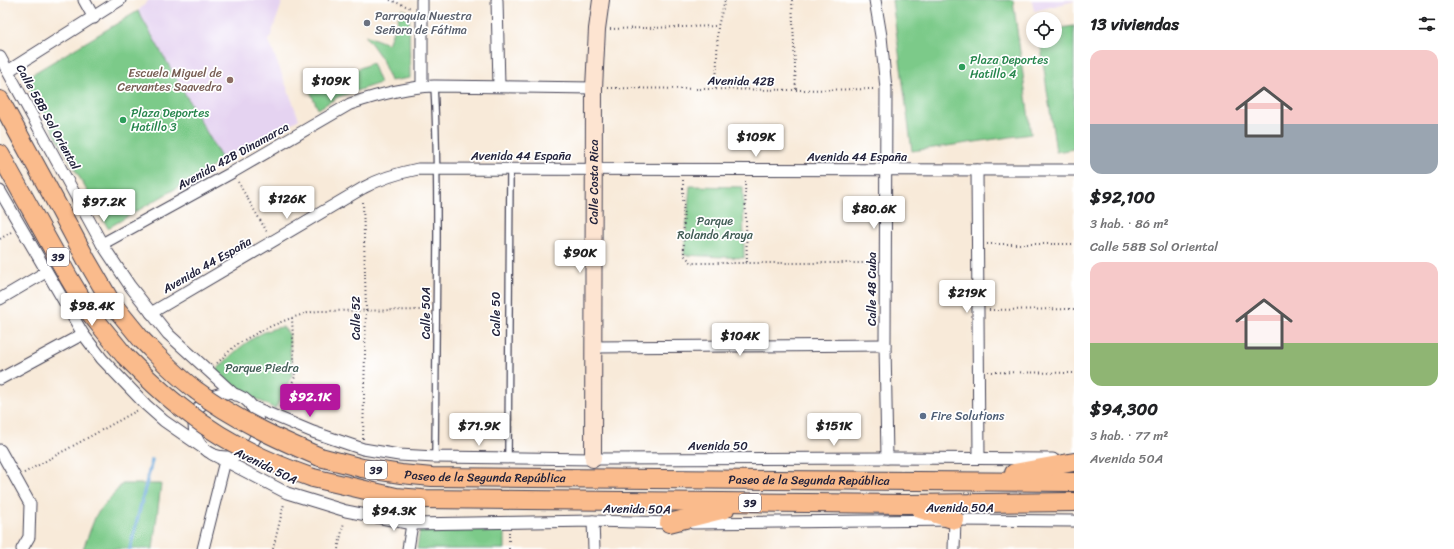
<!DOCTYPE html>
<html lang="es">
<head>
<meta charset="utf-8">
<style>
  body { margin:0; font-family:Sriracha,sans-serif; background:#f6f6f6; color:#202124; height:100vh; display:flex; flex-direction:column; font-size:15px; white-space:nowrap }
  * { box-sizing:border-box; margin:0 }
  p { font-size:13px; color:#757577 }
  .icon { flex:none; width:22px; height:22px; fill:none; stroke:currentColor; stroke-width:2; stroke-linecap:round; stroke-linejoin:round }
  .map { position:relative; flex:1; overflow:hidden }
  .drawer { display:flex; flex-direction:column; background:#fff; width:380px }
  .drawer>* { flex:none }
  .tools { position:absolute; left:1026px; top:12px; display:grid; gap:8px }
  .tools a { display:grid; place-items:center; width:36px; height:36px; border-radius:50%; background:#fff; box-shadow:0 2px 6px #0003; font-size:20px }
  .price { position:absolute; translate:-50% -34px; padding:0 9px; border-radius:4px; background:#fff; color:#222; font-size:13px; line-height:26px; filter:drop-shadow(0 1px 2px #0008) }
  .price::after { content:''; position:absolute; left:50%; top:24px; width:12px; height:9px; margin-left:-6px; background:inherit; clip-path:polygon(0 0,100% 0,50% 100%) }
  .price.on { background:#b5179e; color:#fff }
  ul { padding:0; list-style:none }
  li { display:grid; align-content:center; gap:8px; height:212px; padding:0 16px }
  li span { display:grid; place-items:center; height:124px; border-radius:12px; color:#555 }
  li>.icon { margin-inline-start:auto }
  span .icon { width:72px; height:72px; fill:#fffc; stroke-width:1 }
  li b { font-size:17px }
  h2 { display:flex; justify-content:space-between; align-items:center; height:48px; padding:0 16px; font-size:17px }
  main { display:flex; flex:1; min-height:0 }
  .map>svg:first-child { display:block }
  .built { fill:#e5d3f1 }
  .green { fill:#7cca89; stroke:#4f7662 }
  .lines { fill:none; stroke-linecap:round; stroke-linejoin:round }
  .stream { stroke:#69a8dc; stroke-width:3.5 }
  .service-casing { stroke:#424053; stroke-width:8 }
  .minor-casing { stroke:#424053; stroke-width:13 }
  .secondary-casing { stroke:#424053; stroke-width:18 }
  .trunk-casing { stroke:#424053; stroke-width:20 }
  .path { stroke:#424053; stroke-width:2; stroke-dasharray:1 3; stroke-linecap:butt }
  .service { stroke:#fff; stroke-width:5.5 }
  .minor { stroke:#fff; stroke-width:11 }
  .secondary { stroke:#fde4d1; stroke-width:16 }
  .trunk { stroke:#fabb8c; stroke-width:18 }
  .trunk-bridge-casing { stroke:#424053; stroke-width:20; stroke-linecap:butt }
  .trunk-bridge { stroke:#fabb8c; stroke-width:18 }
  .worship-dot { fill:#6b7280; stroke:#fff; stroke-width:1.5 }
  .leisure-dot { fill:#2e9e5b; stroke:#fff; stroke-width:1.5 }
  .education-dot { fill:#8d6e63; stroke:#fff; stroke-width:1.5 }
  .service-dot { fill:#5c6f8a; stroke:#fff; stroke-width:1.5 }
  .labels { text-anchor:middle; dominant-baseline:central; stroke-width:3.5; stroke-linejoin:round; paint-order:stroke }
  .shield { fill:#fff; stroke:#646476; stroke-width:1 }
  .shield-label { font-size:11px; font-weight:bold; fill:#22223b }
  .worship-label { font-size:12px; fill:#5b616d; stroke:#fff; text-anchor:start }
  .leisure-label { font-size:12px; fill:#27864d; stroke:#fff; text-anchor:start }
  .education-label { font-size:12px; fill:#785e54; stroke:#fff; text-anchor:end }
  .street-label { font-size:12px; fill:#22223b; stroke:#fff }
  .park-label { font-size:12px; fill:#425d56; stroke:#fff }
  .service-label { font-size:12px; fill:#4e5e75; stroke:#fff; text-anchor:start }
</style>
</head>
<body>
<main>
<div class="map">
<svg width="1074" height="549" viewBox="0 0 1074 549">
  <rect width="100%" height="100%" fill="#fff"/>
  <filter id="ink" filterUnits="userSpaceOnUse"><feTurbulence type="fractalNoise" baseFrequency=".025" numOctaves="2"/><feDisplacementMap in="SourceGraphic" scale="8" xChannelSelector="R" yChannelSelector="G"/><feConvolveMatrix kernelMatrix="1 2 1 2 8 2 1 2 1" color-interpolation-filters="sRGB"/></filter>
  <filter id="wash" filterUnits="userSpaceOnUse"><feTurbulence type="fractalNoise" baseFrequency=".012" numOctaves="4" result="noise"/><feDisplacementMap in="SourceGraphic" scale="16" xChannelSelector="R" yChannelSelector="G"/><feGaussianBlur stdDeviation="0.9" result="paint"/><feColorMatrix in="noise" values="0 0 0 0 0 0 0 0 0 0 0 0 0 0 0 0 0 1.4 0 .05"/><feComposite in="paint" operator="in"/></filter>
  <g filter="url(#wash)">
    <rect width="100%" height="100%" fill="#f8ead9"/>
    <!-- built -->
    <g class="built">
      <path d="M149,0H283L269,41L299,119L223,161L138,11Z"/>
      <path d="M1032,0H1074V1L1034,11Z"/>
    </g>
    <!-- green -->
    <g class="green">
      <path d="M892,0H1013L1031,134L912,151Z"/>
      <path d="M402,9L409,12L410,78L390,81L382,59L365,35L388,44Z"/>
      <path d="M138,11L223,161L108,228L24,79Z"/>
      <path d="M1074,26V149L1056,152L1040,41H1055V29Z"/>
      <path d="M372,63L380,83L338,97L318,109L309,89Z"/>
      <path d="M690,186L743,187L744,258L684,255Z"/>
      <path d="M283,327L289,334L292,375L275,409L238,389L216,371C232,353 258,329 283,327Z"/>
      <path d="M122,484H161L153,549H83L96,515Z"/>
      <path d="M420,529L505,530V549H417Z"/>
    </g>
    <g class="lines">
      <!-- stream -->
      <path class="stream" d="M130,549L152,460"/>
    </g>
  </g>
  <g filter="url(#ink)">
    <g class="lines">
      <!-- service casing -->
      <g class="service-casing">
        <g id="service">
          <path d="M434,86C437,136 437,185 437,235C437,309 436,383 435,457"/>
          <path d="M508,459L510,169"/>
        </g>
      </g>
      <!-- minor casing -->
      <g class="minor-casing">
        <g id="minor">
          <path d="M84,0L94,18"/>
          <path d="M422,0V86"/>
          <path d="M497,0L499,86"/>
          <path d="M875,0L881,36L886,89L885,345L887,458"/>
          <path d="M0,57L102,244L130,286L168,334L235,395"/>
          <path d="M8,71L120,0"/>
          <path d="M977,170L979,458"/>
          <path d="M0,191L83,334L102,359L146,405L164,421L203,448"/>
          <path d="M102,244L233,172L350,104C377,95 406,87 434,86L594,88"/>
          <path d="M0,299L46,272"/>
          <path d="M151,313L363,188C381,178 398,173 418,169L1074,170"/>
          <path d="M594,347L885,345"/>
          <path d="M0,379L83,334"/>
          <circle cx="226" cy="425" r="32"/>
          <path d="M251,406L313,432L363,449L399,455L435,457L593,459L887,458L1053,459"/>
          <path d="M0,450L30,504L29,537L22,549"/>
          <path d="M212,454L287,493L346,511L412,524L593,521L674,523"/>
          <path d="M593,521L594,549"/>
          <path d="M693,523L955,520L1074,521"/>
          <path d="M203,549L225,461"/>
          <path d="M408,549L412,524"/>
          <path d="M954,549L955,520"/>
        </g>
      </g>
      <!-- secondary casing -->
      <g class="secondary-casing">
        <g id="secondary">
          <path id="s1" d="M593,459L594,88L597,29L601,0"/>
        </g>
      </g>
      <!-- trunk casing -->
      <g class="trunk-casing">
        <g id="trunk">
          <path d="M0,100L59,208L86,259L111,302L141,339"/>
          <path d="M0,154L69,278L90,313L124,355"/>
          <path id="s2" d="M320,457L362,468L401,474L432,477L773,480L1074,482"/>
          <path d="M1014,473L1074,462"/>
          <path d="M313,478L396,497L422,499L906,504L1074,502"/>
          <path d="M920,509L955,520"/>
          <path d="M669,523L725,509"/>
        </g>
      </g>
      <!-- path -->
      <g class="path">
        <path d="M390,0L411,8"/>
        <path d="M792,0L796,90"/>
        <path d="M610,29L718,26"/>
        <path d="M608,88L796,90L875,89"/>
        <path d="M716,89L718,26L725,0"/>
        <path d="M683,180L684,255L692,263H875"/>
        <path d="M745,181L747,264"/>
        <path d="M238,182L267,232"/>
        <path d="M0,239L11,232"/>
        <path d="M987,244H1074"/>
        <path d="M989,310L1074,309"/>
        <path d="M217,363C223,358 229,351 235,346C255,332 293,315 317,311L428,310"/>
        <path d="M988,372L1074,373"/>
        <path d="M280,407L295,377L292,318"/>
        <path d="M363,439L366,310L363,201"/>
        <path d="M24,473L138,410"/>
        <path d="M273,549L284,504"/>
        <path d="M338,549L344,522"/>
        <path d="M509,549V532"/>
      </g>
      <!-- service -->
      <use href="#service" class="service"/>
      <!-- minor -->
      <use href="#minor" class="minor"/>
      <!-- secondary -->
      <use href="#secondary" class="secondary"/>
      <!-- trunk -->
      <use href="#trunk" class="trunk"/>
      <!-- trunk-bridge casing -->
      <g class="trunk-bridge-casing">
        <g id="trunk-bridge">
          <path d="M141,339C159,357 176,376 197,391C234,419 278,439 320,457"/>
          <path d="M124,355C144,375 164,395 187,412C223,441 270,463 313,478"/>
        </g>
      </g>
      <!-- trunk-bridge -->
      <use href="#trunk-bridge" class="trunk-bridge"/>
    </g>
  </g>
  <!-- markers -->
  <circle class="worship-dot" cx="367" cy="23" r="4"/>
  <g class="leisure-dot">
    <circle cx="962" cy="67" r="4"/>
    <circle cx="123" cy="120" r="4"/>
  </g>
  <circle class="education-dot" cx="230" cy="80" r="4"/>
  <circle class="service-dot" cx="923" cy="416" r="4"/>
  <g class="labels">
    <!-- shield labels -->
    <g class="shield">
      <rect x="47" y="248" width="22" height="18" rx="3"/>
      <rect x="365" y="461" width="22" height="18" rx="3"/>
      <rect x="739" y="494" width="22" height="18" rx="3"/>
    </g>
    <g class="shield-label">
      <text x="58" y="257">39</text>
      <text x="376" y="470">39</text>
      <text x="750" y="503">39</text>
    </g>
    <!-- worship labels -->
    <g class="worship-label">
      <text x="375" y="16">Parroquia Nuestra<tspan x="375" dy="14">Señora de Fátima</tspan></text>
    </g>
    <!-- leisure labels -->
    <g class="leisure-label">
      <text x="970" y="60">Plaza Deportes<tspan x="970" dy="14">Hatillo 4</tspan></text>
      <text x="131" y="113">Plaza Deportes<tspan x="131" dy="14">Hatillo 3</tspan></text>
    </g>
    <!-- education labels -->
    <g class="education-label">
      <text x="222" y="73">Escuela Miguel de<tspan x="222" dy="14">Cervantes Saavedra</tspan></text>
    </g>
    <!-- street labels -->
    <g class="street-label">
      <text transform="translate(741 81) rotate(1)">Avenida 42B</text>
      <text transform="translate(48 117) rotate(61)">Calle 58B Sol Oriental</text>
      <text transform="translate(233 156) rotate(-29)">Avenida 42B Dinamarca</text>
      <text x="521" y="156">Avenida 44 España</text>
      <text x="857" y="157">Avenida 44 España</text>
      <text stroke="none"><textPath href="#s1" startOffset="277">Calle Costa Rica</textPath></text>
      <text transform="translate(207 265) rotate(-30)">Avenida 44 España</text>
      <text transform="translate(872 289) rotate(-90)">Calle 48 Cuba</text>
      <text transform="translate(426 313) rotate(-90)">Calle 50A</text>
      <text transform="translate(496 314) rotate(-90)">Calle 50</text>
      <text transform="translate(356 318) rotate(-90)">Calle 52</text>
      <text x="718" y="446">Avenida 50</text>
      <text transform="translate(266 466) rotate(26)">Avenida 50A</text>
      <text stroke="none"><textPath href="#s2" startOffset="167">Paseo de la Segunda República</textPath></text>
      <text stroke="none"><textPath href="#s2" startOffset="491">Paseo de la Segunda República</textPath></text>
      <text x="960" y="508">Avenida 50A</text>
      <text transform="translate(637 509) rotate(1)">Avenida 50A</text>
    </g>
    <!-- park labels -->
    <g class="park-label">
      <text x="715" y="221">Parque<tspan x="715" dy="14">Rolando Araya</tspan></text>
      <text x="262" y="368">Parque Piedra</text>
    </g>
    <!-- service labels -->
    <g class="service-label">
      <text x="931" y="416">Fire Solutions</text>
    </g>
  </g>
</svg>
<div class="tools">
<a><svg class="icon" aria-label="locate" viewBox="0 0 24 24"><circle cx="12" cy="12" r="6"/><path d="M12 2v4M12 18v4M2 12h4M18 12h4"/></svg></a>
</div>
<b class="price" style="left:331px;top:102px">$109K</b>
<b class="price" style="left:756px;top:158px">$109K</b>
<b class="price" style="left:287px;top:220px">$126K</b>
<b class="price" style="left:104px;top:223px">$97.2K</b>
<b class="price" style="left:874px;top:230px">$80.6K</b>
<b class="price" style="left:580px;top:274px">$90K</b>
<b class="price" style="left:967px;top:314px">$219K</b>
<b class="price" style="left:92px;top:327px">$98.4K</b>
<b class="price" style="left:740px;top:357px">$104K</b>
<b class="price on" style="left:310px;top:418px">$92.1K</b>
<b class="price" style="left:479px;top:447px">$71.9K</b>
<b class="price" style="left:834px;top:447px">$151K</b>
<b class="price" style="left:394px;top:532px">$94.3K</b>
</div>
<section class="drawer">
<h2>13 viviendas<svg class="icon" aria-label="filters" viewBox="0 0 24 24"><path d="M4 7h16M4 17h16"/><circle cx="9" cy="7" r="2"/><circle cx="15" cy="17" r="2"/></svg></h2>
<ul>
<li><span style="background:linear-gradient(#f6c9c9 60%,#9aa5b1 0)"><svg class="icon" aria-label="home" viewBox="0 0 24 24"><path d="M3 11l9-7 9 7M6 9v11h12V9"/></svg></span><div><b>$92,100</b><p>3 hab. · 86 m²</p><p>Calle 58B Sol Oriental</p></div></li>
<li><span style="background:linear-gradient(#f6c9c9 65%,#8fb573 0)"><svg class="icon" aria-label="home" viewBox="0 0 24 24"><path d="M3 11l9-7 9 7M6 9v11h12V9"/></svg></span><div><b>$94,300</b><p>3 hab. · 77 m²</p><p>Avenida 50A</p></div></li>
</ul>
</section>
</main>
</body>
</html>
